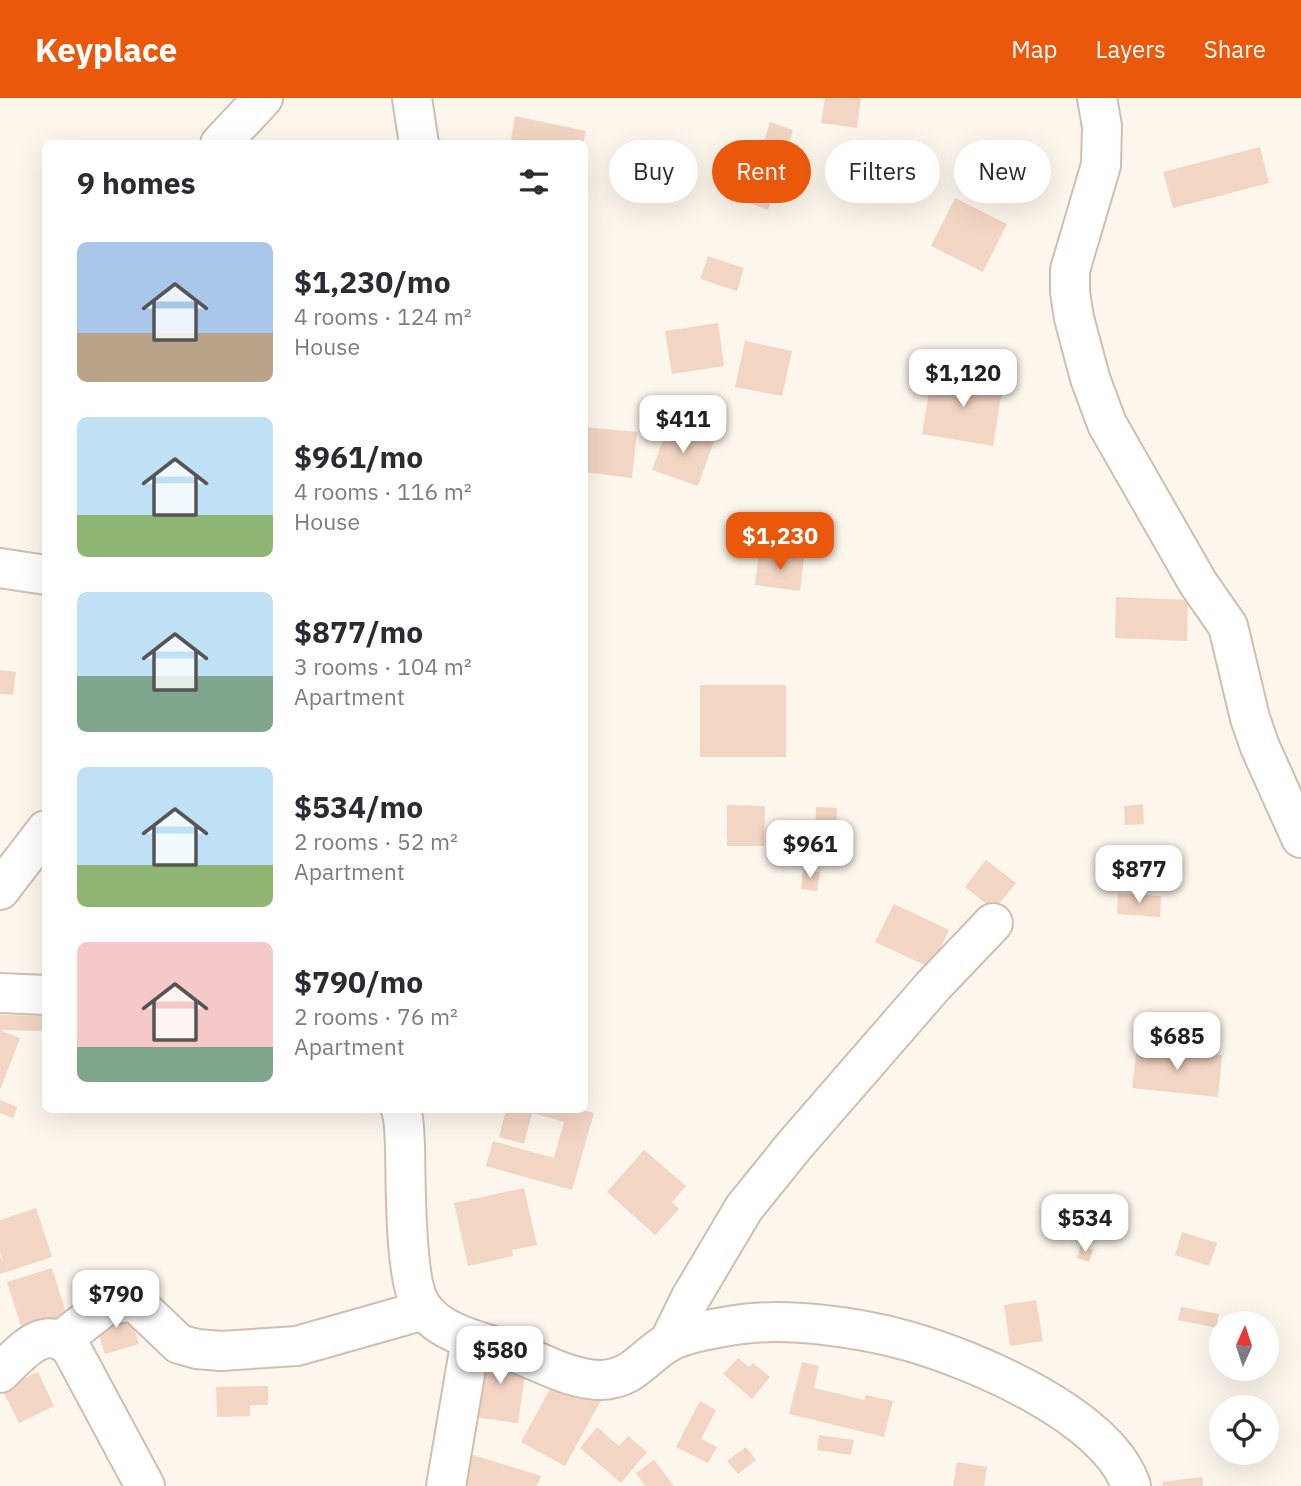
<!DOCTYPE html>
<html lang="en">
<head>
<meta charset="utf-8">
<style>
  body { margin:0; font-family:"IBM Plex Sans",sans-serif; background:#f2f2f3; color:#2b2b33; height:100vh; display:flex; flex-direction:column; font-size:26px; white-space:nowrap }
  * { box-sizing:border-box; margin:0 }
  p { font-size:23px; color:#7c7c81 }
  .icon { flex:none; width:38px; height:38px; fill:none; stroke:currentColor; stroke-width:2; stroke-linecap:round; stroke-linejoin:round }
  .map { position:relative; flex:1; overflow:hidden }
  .details { position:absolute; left:42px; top:42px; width:546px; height:973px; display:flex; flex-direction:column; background:#fff; border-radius:10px; box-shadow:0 7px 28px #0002 }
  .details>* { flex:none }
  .hud { position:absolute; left:609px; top:42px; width:586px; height:63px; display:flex; gap:14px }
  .needle { width:46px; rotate:3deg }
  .buttons { position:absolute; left:1209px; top:1213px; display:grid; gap:14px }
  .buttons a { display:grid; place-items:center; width:70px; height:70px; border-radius:50%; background:#fff; box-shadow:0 7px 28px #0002; font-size:35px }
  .price { position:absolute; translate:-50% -60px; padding:0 16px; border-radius:14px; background:#fff; color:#222; font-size:23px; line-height:46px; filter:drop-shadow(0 2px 4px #0008) }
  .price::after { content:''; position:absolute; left:50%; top:42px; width:21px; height:16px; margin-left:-10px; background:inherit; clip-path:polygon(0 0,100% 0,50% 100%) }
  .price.on { background:#ea580c; color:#fff }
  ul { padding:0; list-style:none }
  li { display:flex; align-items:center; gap:21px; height:175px; padding:0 35px }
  li span { display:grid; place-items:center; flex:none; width:196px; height:140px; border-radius:10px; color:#555 }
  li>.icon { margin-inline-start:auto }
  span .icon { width:84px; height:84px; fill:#fffc; stroke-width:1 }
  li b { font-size:30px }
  h2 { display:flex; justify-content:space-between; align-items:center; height:84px; padding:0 35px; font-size:30px }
  .pill { padding:0 24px; border-radius:32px; background:#fff; box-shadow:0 7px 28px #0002; font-size:24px; line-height:63px }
  .pill.on { background:#ea580c; color:#fff }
  header { display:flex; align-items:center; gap:42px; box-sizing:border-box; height:98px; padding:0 35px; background:#ea580c; color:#fff }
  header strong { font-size:33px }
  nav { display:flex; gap:38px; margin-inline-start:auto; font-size:24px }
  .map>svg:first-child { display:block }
  .building { fill:#f3d5c3 }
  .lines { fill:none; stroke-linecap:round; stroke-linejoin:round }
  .minor-casing { stroke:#d1beb0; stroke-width:42 }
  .minor { stroke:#fff; stroke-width:38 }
</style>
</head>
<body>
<header>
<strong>Keyplace</strong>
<nav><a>Map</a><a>Layers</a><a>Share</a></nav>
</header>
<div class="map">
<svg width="1301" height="1388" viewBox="0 0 1301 1388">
  <rect width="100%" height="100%" fill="#fdf6ec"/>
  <!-- building -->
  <g class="building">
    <path d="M825,0H861L857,30L821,25Z"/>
    <path d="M515,18L586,33L583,46H510Z"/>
    <path d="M770,24L793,32L768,112L746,104Z"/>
    <path d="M1260,49L1269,85L1173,110L1163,74Z"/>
    <path d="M955,100L1007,126L983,174L931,148Z"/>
    <path d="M708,158L744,170L737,193L700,181Z"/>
    <path d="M718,225L724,268L672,276L665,233Z"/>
    <path d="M745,243L792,253L782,298L735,289Z"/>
    <path d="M932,275L1003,286L993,348L922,336Z"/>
    <path d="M669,326L714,343L698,388L652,372Z"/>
    <path d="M584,329L637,334L632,380L584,374Z"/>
    <path d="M759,455L804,460L800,493L755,487Z"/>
    <path d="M1116,499L1188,502L1187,543L1115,540Z"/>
    <path d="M0,572L16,574L13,597L0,596Z"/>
    <rect x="700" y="587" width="86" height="72"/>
    <path d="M1143,706L1144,726L1125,727L1124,708Z"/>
    <path d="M727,707L765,708L764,748H727Z"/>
    <path d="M816,709L837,710L836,751L815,750Z"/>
    <path d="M986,762L1016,785L994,812L965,789Z"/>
    <path d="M803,772L820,774L817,793L801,791Z"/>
    <path d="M1118,795L1161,798L1160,819L1117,816Z"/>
    <path d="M894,806L949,832L931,870L875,844Z"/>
    <path d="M0,917L46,918V933L0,932Z"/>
    <path d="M0,932L20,940L0,992Z"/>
    <path d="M1137,949L1222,957L1218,999L1132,990Z"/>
    <path d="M0,1002L17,1009L13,1020L0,1015Z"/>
    <path d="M506,1012H583L594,1015L572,1092L486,1068L493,1043L554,1060L564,1024L532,1015L524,1046L499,1039Z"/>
    <path d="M644,1052L686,1088L672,1104L679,1111L655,1137L607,1094Z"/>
    <path d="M524,1090L537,1147L512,1152L513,1158L468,1168L454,1105Z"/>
    <path d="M36,1110L52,1159L0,1176V1158L4,1165L0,1155V1122Z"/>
    <path d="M1182,1134L1217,1145L1209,1168L1175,1157Z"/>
    <path d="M1081,1148L1093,1152L1089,1164L1077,1160Z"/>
    <path d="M52,1170L67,1218L22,1231L7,1184Z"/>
    <path d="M1036,1202L1043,1243L1010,1248L1004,1207Z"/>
    <path d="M127,1207L139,1246L105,1256L93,1218Z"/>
    <path d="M1181,1209L1219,1216L1216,1230L1178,1222Z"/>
    <path d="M483,1250L528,1256L518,1325L473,1319Z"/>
    <path d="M738,1260L749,1269L753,1265L770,1279L752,1301L723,1276Z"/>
    <path d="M802,1264L819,1268L814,1290L864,1302L866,1297L893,1303L884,1339L789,1316Z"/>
    <path d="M561,1271L605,1295L565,1368L521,1344Z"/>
    <path d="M38,1274L54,1308L19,1325L2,1291Z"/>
    <path d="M268,1288V1307H250V1318L217,1319L216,1289Z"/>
    <path d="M700,1303L716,1312L701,1341L717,1349L708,1365L676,1349Z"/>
    <path d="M597,1329L619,1348L628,1338L647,1354L621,1385L580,1350Z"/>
    <path d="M819,1337L854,1342L851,1357L817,1352Z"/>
    <path d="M746,1349L756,1362L738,1376L727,1363Z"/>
    <path d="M470,1356L541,1378L537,1388H460Z"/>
    <path d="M654,1362L674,1388H645L636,1375Z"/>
    <path d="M957,1364L987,1369L984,1388H953Z"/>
    <path d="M1202,1379L1203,1388H1163L1162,1384Z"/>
  </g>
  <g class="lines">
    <!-- minor casing -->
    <g class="minor-casing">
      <g id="minor">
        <path d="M412,0L419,46"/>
        <path d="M1097,0L1102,28L1101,67L1070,172V194L1074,220L1090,280L1107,326L1198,485L1228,528L1250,620L1260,649L1301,740"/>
        <path d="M220,46L263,0"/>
        <path d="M0,470L46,477"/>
        <path d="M0,792L46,732"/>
        <path d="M0,895L46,897"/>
        <path d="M401,1012C405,1023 404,1036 405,1048C406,1083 404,1184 422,1209C442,1238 485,1244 516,1255C543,1265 571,1282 601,1282C634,1281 644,1258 669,1244C685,1235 716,1230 735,1227C787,1219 858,1229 908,1243C975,1262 1108,1318 1131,1388"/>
        <path d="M63,1241L105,1208L127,1204L137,1206L179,1246L197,1251L221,1253L297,1248L424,1212"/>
        <path d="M669,1244L690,1201L744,1110L794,1048L933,888L993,825"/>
        <path d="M0,1275C20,1256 44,1224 71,1250L145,1388"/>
        <path d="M446,1388L471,1241"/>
      </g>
    </g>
    <!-- minor -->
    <use href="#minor" class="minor"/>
  </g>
</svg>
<div class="buttons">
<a><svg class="needle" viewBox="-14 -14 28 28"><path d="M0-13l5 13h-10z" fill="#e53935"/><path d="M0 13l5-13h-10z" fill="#7c7c81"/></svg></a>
<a><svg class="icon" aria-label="locate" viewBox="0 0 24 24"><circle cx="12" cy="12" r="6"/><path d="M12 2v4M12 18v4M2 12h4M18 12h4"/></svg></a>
</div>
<b class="price" style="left:963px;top:311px">$1,120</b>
<b class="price" style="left:683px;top:357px">$411</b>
<b class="price on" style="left:780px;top:474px">$1,230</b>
<b class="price" style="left:810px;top:782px">$961</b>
<b class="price" style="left:1139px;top:807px">$877</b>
<b class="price" style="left:1177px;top:974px">$685</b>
<b class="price" style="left:1085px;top:1156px">$534</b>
<b class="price" style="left:116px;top:1232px">$790</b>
<b class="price" style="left:500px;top:1288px">$580</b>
<div class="hud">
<a class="pill">Buy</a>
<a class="pill on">Rent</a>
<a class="pill">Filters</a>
<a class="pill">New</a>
</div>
<section class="details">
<h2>9 homes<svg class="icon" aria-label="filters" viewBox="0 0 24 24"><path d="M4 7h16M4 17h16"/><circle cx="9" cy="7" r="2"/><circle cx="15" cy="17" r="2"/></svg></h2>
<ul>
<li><span style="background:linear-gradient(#a9c7e8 65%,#b9a48a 0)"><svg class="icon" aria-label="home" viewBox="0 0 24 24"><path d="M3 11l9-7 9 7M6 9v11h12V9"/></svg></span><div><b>$1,230/mo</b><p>4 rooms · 124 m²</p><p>House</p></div></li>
<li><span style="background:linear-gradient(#bfe0f5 70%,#8fb573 0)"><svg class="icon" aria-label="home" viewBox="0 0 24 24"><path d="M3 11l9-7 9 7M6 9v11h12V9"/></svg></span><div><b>$961/mo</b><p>4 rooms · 116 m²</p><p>House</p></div></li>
<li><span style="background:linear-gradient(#bfe0f5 60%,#7fa58c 0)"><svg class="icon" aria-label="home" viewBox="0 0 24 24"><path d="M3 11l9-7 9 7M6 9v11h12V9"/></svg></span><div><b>$877/mo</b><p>3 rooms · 104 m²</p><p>Apartment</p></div></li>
<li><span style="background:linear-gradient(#bfe0f5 70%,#8fb573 0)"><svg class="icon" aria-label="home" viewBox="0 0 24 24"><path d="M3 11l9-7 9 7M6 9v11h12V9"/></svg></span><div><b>$534/mo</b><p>2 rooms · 52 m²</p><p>Apartment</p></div></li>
<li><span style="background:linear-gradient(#f6c9c9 75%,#7fa58c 0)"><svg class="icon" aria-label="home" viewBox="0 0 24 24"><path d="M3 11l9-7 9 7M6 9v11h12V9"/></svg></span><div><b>$790/mo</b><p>2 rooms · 76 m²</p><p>Apartment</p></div></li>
</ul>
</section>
</div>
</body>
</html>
